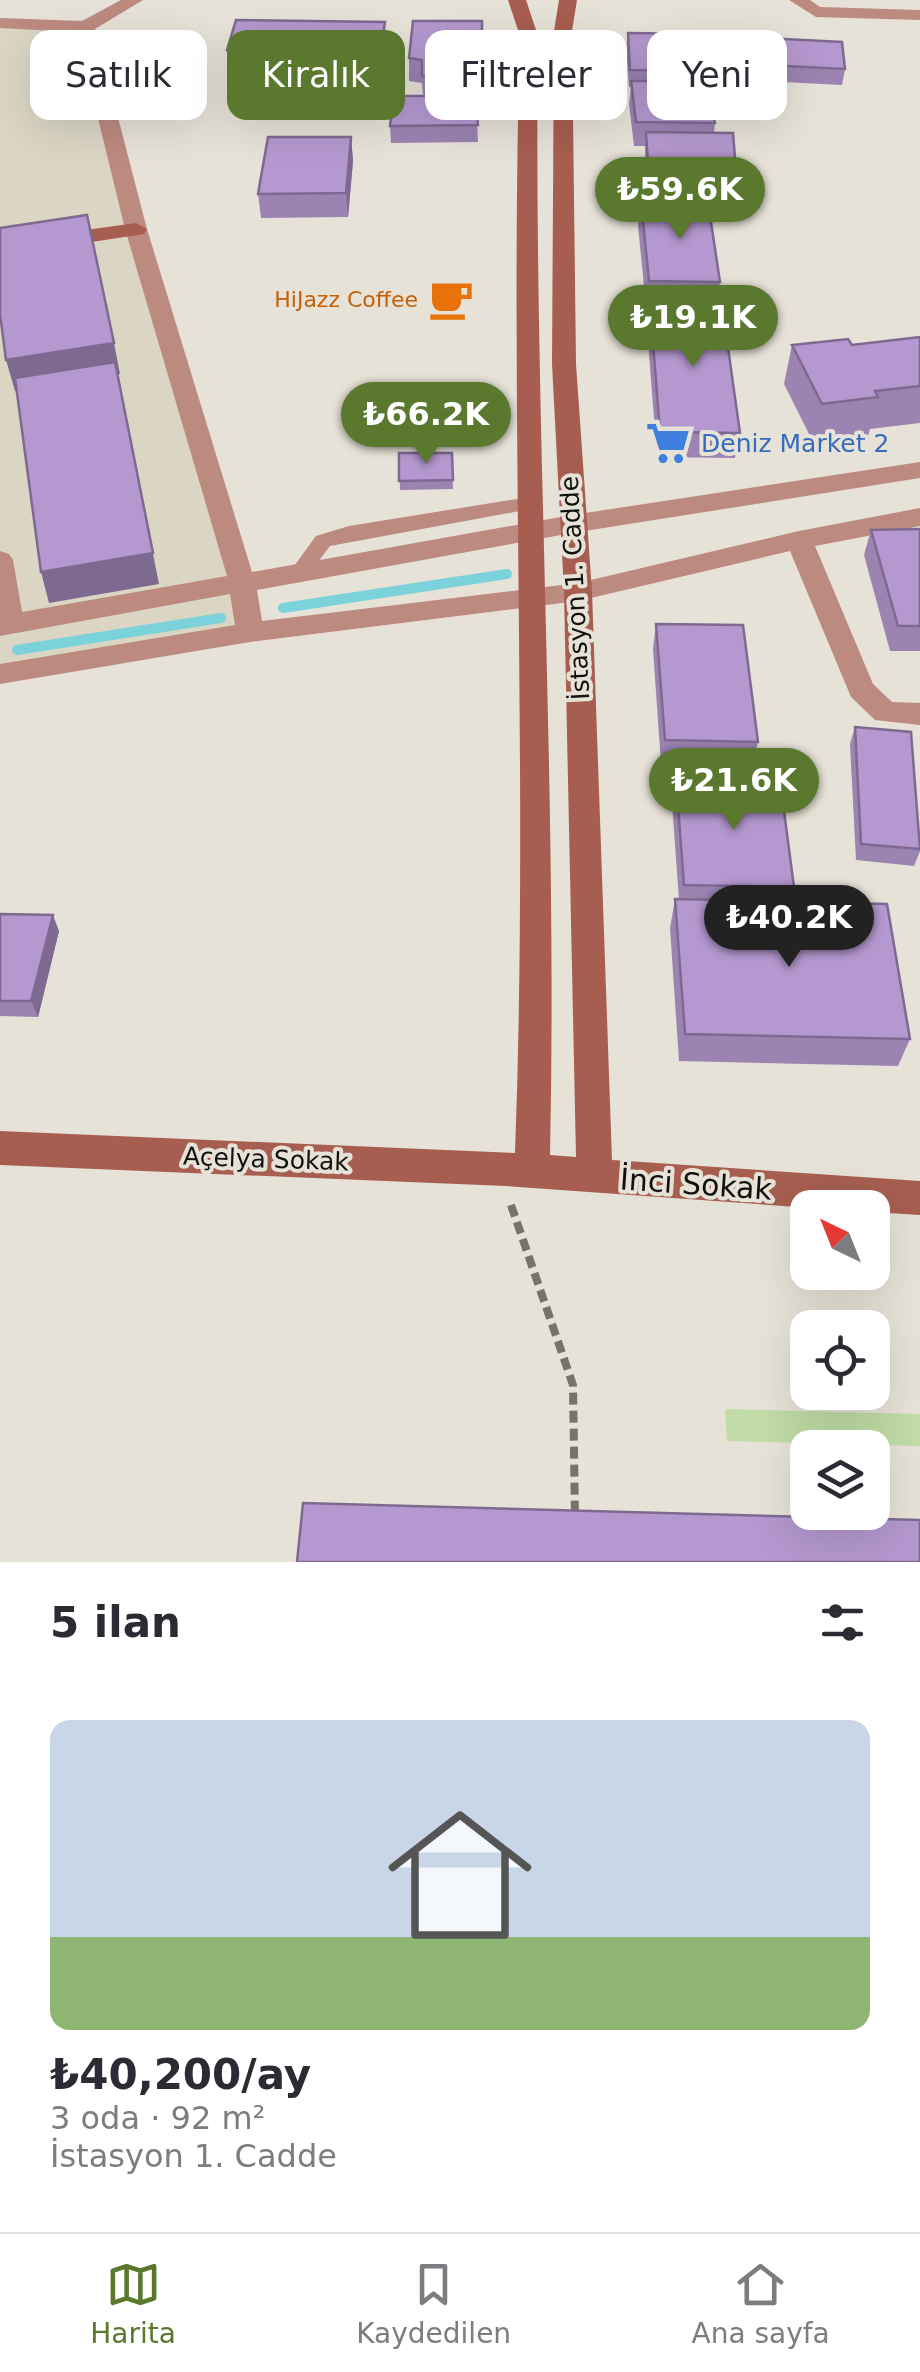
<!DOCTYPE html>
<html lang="tr">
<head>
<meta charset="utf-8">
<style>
  body { margin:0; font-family:"DejaVu Sans",sans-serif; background:#f2f2f3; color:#2b2b33; height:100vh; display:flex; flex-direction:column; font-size:38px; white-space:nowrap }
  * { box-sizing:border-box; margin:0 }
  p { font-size:32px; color:#7c7c81 }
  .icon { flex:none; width:55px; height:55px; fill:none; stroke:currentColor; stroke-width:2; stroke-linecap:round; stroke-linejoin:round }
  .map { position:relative; height:1562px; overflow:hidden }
  .drawer { display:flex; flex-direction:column; background:#fff; flex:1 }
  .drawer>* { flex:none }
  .banner { position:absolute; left:30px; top:30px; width:860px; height:90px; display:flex; gap:20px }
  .needle { width:65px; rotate:317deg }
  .buttons { position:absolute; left:790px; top:1190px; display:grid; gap:20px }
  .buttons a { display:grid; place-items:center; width:100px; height:100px; border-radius:20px; background:#fff; box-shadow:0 10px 40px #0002; font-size:50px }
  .price { position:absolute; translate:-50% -85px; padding:0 22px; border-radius:35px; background:#5a782e; color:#fff; font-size:32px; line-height:65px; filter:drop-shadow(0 2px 5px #0008) }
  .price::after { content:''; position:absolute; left:50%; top:60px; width:30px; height:22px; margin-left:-15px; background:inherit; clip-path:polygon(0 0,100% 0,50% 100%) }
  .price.selected { background:#222; color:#fff }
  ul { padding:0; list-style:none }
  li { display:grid; align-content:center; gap:20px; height:530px; padding:0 50px }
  li span { display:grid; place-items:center; height:310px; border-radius:20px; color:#555 }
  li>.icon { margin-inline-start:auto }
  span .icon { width:180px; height:180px; fill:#fffc; stroke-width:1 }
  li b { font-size:42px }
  h2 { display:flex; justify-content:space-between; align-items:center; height:120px; padding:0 50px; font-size:42px }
  .tag { padding:0 35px; border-radius:20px; background:#fff; box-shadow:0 10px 40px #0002; font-size:35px; line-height:90px }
  .tag.selected { background:#5a782e; color:#fff }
  .menu { display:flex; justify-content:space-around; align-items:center; height:140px; border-top:2px solid #e1e1e2; background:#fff; font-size:28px; color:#7c7c81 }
  .menu a { display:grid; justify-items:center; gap:5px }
  .menu .selected { color:#5a782e }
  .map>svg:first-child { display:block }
  .built { fill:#dbd6c4 }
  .green { fill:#c1dca7 }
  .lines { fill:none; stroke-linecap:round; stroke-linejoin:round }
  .stream { stroke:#7bd2da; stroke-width:10 }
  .path { stroke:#75736b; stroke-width:8; stroke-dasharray:12 6; stroke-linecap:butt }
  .lane { fill:#bd8a80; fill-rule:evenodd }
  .street { fill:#bd8a80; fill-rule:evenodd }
  .secondary { fill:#a75e50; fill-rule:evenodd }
  .wall { fill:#9b83b2 }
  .shaded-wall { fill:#7e6a91 }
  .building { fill:#b498cf; stroke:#7e6a91; stroke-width:2.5 }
  .labels { text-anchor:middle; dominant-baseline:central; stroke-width:8; stroke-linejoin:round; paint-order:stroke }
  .far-food-label { font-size:22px; fill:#c56008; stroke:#e6e2d7; text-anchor:end }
  .shop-label { font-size:25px; fill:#366cbe; stroke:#e6e2d7; text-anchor:start }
  .street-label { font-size:25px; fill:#12110d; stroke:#e6e2d7 }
  .near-street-label { font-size:30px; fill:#12110d; stroke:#e6e2d7 }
</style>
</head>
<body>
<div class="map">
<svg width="920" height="1562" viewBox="0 0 920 1562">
  <rect width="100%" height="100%" fill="#e6e2d7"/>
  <!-- built -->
  <path class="built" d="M0,23L85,27L250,632L0,674Z"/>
  <!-- green -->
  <path class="green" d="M725,1409L920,1414V1446L727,1441Z"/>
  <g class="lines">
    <!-- stream -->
    <g class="stream">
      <path d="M283,608L507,574"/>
      <path d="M17,650L221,618"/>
    </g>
    <!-- path -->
    <path class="path" d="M511,1205L573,1385L575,1517"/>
    <!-- lane -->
    <path class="lane" d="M529,497L539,503L536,508L330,546L306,578L299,580L289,573L316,536L349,526Z"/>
    <!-- street -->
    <g class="street">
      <path d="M121,0H143L95,29L147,229L252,572L572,515L920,462V478L572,533L257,590L262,621L578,583L799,531L920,508V526L815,546L873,684L892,702L920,703V725L875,720L851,697L790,551L578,601L250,642L0,684V664L235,625L230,594L0,636V551L9,554L13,560L22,612L227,576L125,229L77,32L0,28V18L82,21Z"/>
      <path d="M789,0H810L820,7L920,10V20L816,17Z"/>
    </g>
    <!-- secondary -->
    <g class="secondary">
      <path d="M508,0H526L538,36C533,409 558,782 550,1155L576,1157L564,592L552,364L554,31L559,0H577L572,31L576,364L592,592L612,1160L920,1181V1215L872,1212V1208H811L505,1186L0,1165V1131L515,1153C529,781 509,408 520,36Z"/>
      <path d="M136,223L147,229L144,234L0,256V242Z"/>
    </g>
  </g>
  <!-- wall -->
  <g class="wall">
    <path d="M482,21V100H476L478,142L391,143L390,126L423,96L422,83L409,81V58Z"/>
    <path d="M628,33L700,71L699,81L715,123L714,133L737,183L733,208L708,207L720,282L716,305L740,433L735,458L657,457L647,329L649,306H646L638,226L641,201H646L645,146H634L629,104L631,87H629L626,49Z"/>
    <path d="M765,38L845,69L842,85L763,81V54Z"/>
    <path d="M386,46L381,77L230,74L227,50Z"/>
    <path d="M351,137L353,161L348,217L261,218L258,194Z"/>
    <path d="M920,337V423L870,429L868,436L813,442L784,384L792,345H852Z"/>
    <path d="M399,453H452L453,489L400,490Z"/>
    <path d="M920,529V651H890L864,555L871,530Z"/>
    <path d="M656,624L758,742L752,766L661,764L653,649Z"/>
    <path d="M855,727L920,842V851L914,866L856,860L850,744Z"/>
    <path d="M676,779L794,887L790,902L910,1039L898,1066L679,1061L670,928L675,899L679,900L672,803Z"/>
    <path d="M0,914L59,931L38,1017L0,1016Z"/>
  </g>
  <!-- shaded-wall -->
  <g class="shaded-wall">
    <path d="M385,22L386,46L381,77L380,53Z"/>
    <path d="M351,137L353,161L348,217L346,193Z"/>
    <path d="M114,343L120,374H117L159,584L49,603L41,572L117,374L15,391L6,360Z"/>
    <path d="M53,915L59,931L38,1017L31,1001Z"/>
  </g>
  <!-- building -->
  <g class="building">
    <path d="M236,20L385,22L380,53L227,50Z"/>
    <path d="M413,21H482V77L422,76V60L409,58Z"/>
    <path d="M628,33L700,34V71L630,70Z"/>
    <path d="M765,38L842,42L845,69L766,65Z"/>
    <path d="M631,81H705L715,123L636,122Z"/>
    <path d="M394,96H475L478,125L390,126Z"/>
    <path d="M646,132L733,133L737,183L649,182Z"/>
    <path d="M268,137H351L346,193L258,194Z"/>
    <path d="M641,201L708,202L720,282L649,281Z"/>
    <path d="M87,215L114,343L6,360L0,314V228Z"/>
    <path d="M650,304L722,305L740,433L660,432Z"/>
    <path d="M920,337V386L875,391L878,397L822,404L792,345L848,339L852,345Z"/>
    <path d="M115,362L153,553L41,572L15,378Z"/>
    <path d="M399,453H452L453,480L399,481Z"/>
    <path d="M920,529V626H898L871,530Z"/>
    <path d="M656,624L743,625L758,742L665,740Z"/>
    <path d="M855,727L911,732L920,849L861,844Z"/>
    <path d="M676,779L780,781L794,887L684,885Z"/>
    <path d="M675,899L887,904L910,1039L685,1034Z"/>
    <path d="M0,914L53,915L31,1001H0Z"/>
    <path d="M303,1503L920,1520V1562H297Z"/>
  </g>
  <!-- icons -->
  <defs>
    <g id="cafe-bare" transform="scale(3.45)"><path d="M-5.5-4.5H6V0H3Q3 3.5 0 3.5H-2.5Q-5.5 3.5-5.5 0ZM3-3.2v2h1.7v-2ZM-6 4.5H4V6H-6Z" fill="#e8710a" stroke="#e6e2d7" stroke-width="2.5" paint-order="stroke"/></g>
    <g id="supermarket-bare" transform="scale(3.45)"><path d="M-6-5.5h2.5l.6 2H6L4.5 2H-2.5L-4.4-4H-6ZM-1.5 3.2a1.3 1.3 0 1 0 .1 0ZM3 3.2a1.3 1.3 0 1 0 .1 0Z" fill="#3f7fe0" stroke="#e6e2d7" stroke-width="2.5" paint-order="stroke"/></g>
  </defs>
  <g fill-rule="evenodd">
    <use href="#cafe-bare" x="451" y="299"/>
    <use href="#supermarket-bare" x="668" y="443"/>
  </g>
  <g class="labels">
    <!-- far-food labels -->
    <g class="far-food-label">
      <text x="418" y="299">HiJazz Coffee</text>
    </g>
    <!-- shop labels -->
    <g class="shop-label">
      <text x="701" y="443">Deniz Market 2</text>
    </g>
    <!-- street labels -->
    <g class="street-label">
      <text transform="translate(575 588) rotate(-93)">İstasyon 1. Cadde</text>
      <text transform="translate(266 1159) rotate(2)">Açelya Sokak</text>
    </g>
    <!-- near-street labels -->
    <g class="near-street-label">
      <text transform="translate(696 1184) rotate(4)">İnci Sokak</text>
    </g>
  </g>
</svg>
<div class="buttons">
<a><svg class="needle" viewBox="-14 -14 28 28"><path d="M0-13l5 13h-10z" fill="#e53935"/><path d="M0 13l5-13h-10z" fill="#7c7c81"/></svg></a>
<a><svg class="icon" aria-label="locate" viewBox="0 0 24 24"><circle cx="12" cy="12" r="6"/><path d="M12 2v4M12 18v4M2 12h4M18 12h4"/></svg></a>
<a><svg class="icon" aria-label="layers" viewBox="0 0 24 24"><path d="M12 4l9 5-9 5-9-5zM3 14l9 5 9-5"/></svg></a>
</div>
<b class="price" style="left:680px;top:242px">₺59.6K</b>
<b class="price" style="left:693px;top:370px">₺19.1K</b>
<b class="price" style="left:426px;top:467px">₺66.2K</b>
<b class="price" style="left:734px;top:833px">₺21.6K</b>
<b class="price selected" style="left:789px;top:970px">₺40.2K</b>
<div class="banner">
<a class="tag">Satılık</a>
<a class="tag selected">Kiralık</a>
<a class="tag">Filtreler</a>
<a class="tag">Yeni</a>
</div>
</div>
<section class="drawer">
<h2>5 ilan<svg class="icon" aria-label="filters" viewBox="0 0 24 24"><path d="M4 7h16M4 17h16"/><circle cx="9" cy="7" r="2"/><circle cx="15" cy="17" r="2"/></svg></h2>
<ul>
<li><span style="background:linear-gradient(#c9d6e8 70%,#8fb573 0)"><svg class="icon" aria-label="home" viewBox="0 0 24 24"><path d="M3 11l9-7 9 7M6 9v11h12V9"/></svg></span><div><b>₺40,200/ay</b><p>3 oda · 92 m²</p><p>İstasyon 1. Cadde</p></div></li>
</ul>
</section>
<nav class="menu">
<a class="selected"><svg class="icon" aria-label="map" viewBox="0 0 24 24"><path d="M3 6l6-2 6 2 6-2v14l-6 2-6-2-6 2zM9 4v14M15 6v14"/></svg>Harita</a>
<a><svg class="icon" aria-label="saved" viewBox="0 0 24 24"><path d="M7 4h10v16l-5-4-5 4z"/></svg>Kaydedilen</a>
<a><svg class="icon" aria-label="home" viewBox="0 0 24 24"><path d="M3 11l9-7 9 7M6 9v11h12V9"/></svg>Ana sayfa</a>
</nav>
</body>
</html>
